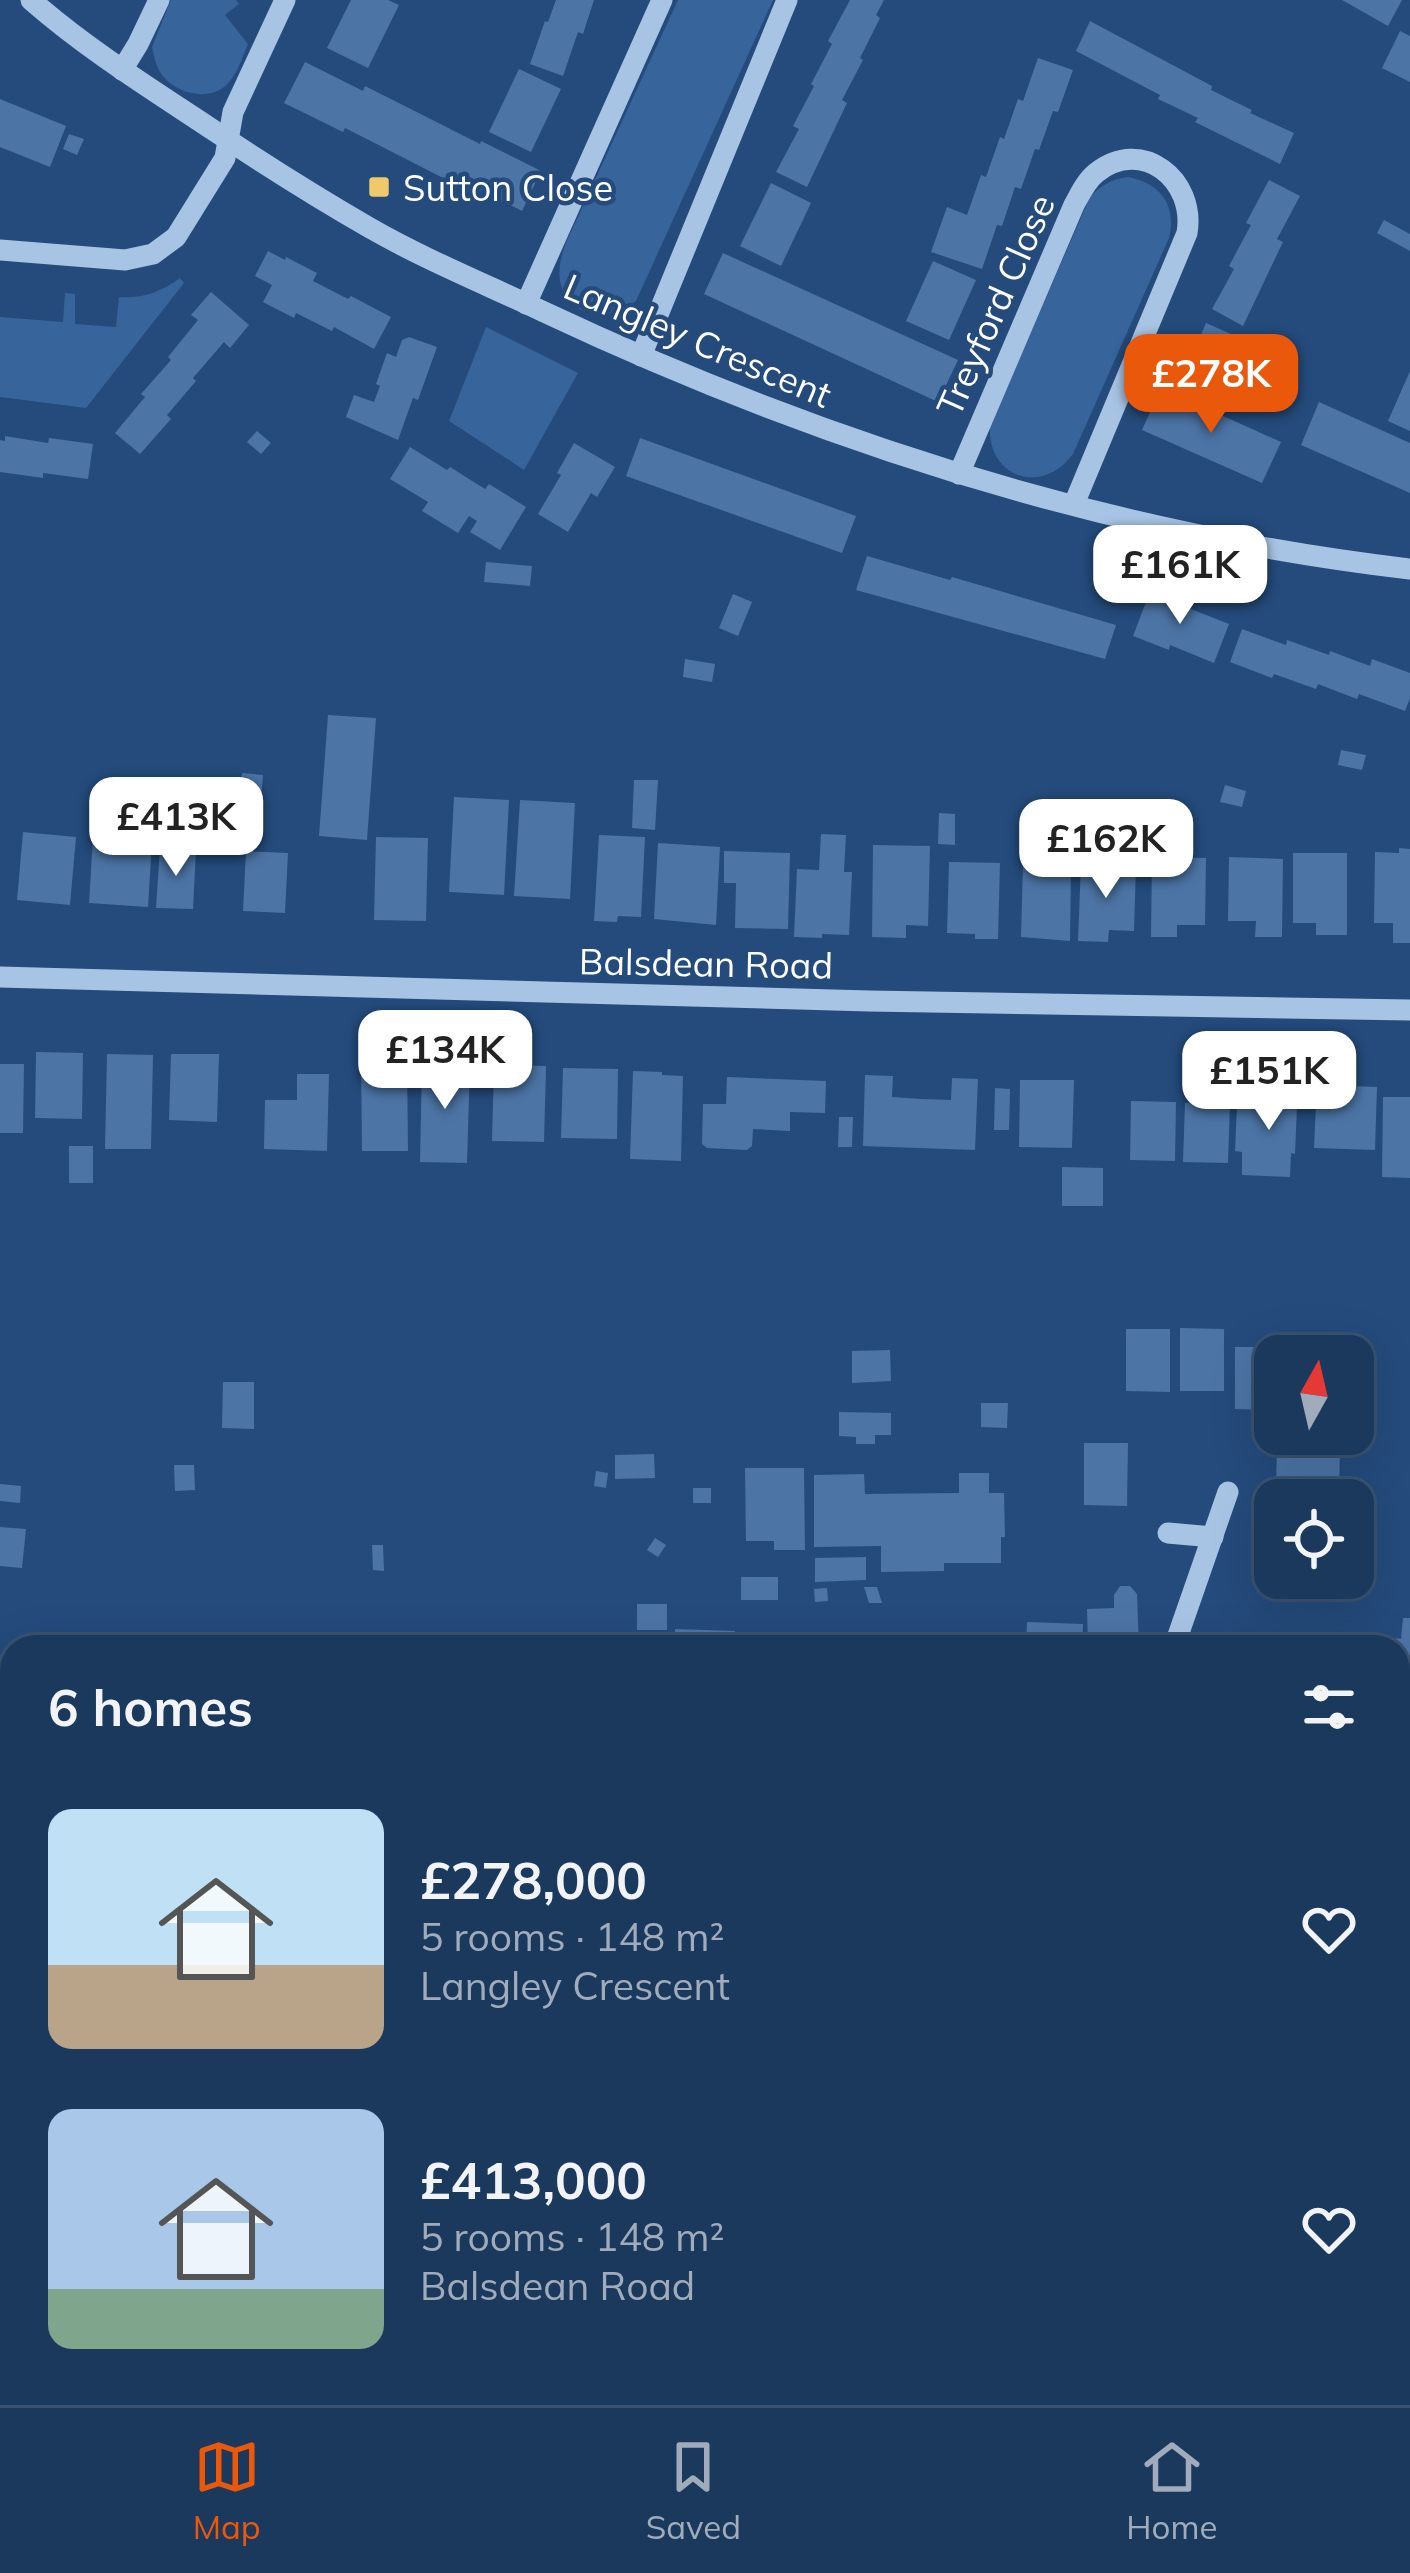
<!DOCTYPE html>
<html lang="en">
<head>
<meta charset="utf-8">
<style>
  body { margin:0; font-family:Mulish,sans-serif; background:#284366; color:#f1f3f6; height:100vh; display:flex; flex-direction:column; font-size:45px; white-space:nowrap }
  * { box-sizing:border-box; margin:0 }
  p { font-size:39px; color:#a0acbc }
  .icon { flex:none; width:66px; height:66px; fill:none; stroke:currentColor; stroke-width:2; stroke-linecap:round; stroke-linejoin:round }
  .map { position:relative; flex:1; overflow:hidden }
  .details { position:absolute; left:0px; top:1635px; width:1410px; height:771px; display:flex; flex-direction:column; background:#1b385d; border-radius:36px 36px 0 0; box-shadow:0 12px 48px #0002,0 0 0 3px #395272 }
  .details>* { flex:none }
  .needle { width:78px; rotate:8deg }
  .controls { position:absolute; left:1254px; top:1335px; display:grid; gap:24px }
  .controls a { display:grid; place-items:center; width:120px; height:120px; border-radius:24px; background:#1b385d; box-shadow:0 12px 48px #0002,0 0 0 3px #395272; font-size:60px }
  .price { position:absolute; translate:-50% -102px; padding:0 27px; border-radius:24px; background:#fff; color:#222; font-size:39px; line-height:78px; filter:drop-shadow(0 3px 6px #0008) }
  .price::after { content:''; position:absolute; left:50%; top:72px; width:36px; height:27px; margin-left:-18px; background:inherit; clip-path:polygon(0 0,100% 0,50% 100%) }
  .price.selected { background:#ea580c; color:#fff }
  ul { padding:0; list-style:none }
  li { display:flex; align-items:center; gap:36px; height:300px; padding:0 48px }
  li span { display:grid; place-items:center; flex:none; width:336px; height:240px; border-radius:24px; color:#555 }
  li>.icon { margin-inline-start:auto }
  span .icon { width:144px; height:144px; fill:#fffc; stroke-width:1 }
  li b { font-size:51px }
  h2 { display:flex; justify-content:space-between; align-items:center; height:144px; padding:0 48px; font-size:51px }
  .menu { display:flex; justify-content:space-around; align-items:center; height:168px; border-top:3px solid #395272; background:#1b385d; font-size:33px; color:#a0acbc }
  .menu a { display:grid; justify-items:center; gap:6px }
  .menu .selected { color:#ea580c }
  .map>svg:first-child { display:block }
  .green { fill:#37649a }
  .building { fill:#4c74a5 }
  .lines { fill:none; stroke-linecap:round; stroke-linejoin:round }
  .path { stroke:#a8c4e5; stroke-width:8; stroke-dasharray:6 9; stroke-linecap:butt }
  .minor { stroke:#a8c4e5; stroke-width:21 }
  .poi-dot { fill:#efc96b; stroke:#244b7c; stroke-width:4.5 }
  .labels { text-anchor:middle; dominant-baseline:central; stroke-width:9; stroke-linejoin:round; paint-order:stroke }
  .poi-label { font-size:36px; fill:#fff; stroke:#244b7c; text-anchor:start }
  .street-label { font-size:36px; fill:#fff; stroke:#244b7c }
</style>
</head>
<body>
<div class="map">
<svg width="1410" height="2405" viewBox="0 0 1410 2405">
  <rect width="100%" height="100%" fill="#244b7c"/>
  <!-- green -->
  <g class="green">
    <path d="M171,0H236L239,4L225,15L248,44C242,58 236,78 224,87C205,101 176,93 162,75C156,67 154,56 152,47Z"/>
    <path d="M678,0H773L636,301C612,322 572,320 561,285C557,271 561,258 565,245Z"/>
    <path d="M1128,177C1160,183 1177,205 1169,238L1073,454C1042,496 987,478 990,426L1090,197C1101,185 1112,179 1128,177Z"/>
    <path d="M180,278L184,283L86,408L0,397V317L63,322L65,293L75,294V324L116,327L119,297C142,299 161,292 180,278Z"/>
    <path d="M486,327L578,373L524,470L449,421Z"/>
  </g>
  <!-- building -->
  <g class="building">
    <path d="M351,0H388L399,5L368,68L327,48Z"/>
    <path d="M556,0H594L583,34L578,32L563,76L530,64L545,21L548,22Z"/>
    <path d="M850,0H884L876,15L880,18L860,58L863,60L842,100L847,103L807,187L776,172L799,129L793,126L814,86L811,84L832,44L828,41Z"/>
    <path d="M1342,0H1402L1388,26Z"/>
    <path d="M1090,21L1212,86L1211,90L1252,110L1250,113L1294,133L1280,164L1195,122L1198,118L1158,99L1160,95L1076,51Z"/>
    <path d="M1400,31L1410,36V82L1382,68Z"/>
    <path d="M1038,58L1073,70L1058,112L1053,111L1039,150L1035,149L1021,189L1015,187L1002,226L997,225L982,269L931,252L947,207L967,215L981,175L986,177L1000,137L1004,139L1018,99L1023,101Z"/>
    <path d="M305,62L363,91L365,86L480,144L481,141L541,171L522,211L462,180L459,186L345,128L343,132L284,103Z"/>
    <path d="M519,69L561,89L531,152L489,132Z"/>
    <path d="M0,99L66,126L50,167L0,147Z"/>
    <path d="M69,134L84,139L77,155L63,149Z"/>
    <path d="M1269,180L1300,196L1277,239L1283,242L1243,326L1212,309L1234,269L1229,266L1251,225L1246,223Z"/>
    <path d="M771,183L811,203L781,266L740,246Z"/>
    <path d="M1384,220L1410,234V251L1377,233Z"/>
    <path d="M268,251L285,260L286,257L317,273L313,281L348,299L351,296L391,317L374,349L334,327L332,331L296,313L294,318L263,302L272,285L255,276Z"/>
    <path d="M723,253L958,360L938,402L704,294Z"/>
    <path d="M933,261L976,280L949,340L906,321Z"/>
    <path d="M211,292L249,325L230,348L224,342L193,378L196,381L167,415L171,419L140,454L115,433L145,397L141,394L171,360L168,357L198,320L191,315Z"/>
    <path d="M1206,323L1249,342L1220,406L1178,387Z"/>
    <path d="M409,337L437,347L418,400L413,398L398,440L346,417L354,395L374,402L380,386L376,384L387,353L396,357L402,340Z"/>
    <path d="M1410,371V431L1388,421Z"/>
    <path d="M1161,388L1281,442L1262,483L1142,430Z"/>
    <path d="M1319,402L1410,443V493L1301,445Z"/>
    <path d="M257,431L271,443L261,454L247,442Z"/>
    <path d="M5,436L48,443L49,438L93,444L88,479L43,473V478L0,472V440L5,441Z"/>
    <path d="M640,438L856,516L842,553L626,476Z"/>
    <path d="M574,443L615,467L597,497L591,493L568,532L538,514L561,475L557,473Z"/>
    <path d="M410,447L447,470L450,467L485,489L489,484L526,507L500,550L470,532L477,521L469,516L458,533L422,511L428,502L390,479Z"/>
    <path d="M867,556L950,580L952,577L1116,625L1105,659L856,590Z"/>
    <path d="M486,562L532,566L530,586L484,582Z"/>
    <path d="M1151,589L1187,603L1186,607L1229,624L1214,663L1170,645L1169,650L1133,636Z"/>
    <path d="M733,594L752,602L738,636L719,628Z"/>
    <path d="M1242,629L1286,645L1287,640L1329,655L1330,651L1370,666L1372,659L1410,673V698L1405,711L1359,694L1357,699L1318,684L1316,689L1274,674L1272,678L1230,662Z"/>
    <path d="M685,659L715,664L712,682L683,677Z"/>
    <path d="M328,715L376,718L367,840L319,836Z"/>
    <path d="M1341,750L1366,755L1362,770L1338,765Z"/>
    <path d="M242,773L263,775L259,826L238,825Z"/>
    <path d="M634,780H658L655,830L632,828Z"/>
    <path d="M1225,785L1246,791L1242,807L1220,802Z"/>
    <path d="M454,797L509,800L504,895L449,892Z"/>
    <path d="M520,800L575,803L570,899L514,896Z"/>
    <path d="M939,813L955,814V845L938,844Z"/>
    <path d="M23,832L76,837L70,905L17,900Z"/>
    <path d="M821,834L846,835L844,872H852L849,935L822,934V938L794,937L797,869L819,870Z"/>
    <path d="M599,835L645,837L641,917L618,916L617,922L594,921Z"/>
    <path d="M376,837L428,838L426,921L374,920Z"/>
    <path d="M93,838L152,841L148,907L89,903Z"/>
    <path d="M658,843L720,847L716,925L654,919Z"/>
    <path d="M873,845L930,846L928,926L906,925V938L872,937Z"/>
    <path d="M160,848L196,850L193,909L156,908Z"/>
    <path d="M1399,848L1410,849V943H1393V923H1374L1375,852L1399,853Z"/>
    <path d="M246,851L288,853L285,913L243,911Z"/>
    <path d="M724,851L790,853L788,929L735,928L736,883H724Z"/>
    <path d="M1293,853H1347V935H1316V923H1293Z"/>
    <path d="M1152,857L1206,858L1205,925H1177V937H1151Z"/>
    <path d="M1229,857L1283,859L1282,937H1255L1256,921H1228Z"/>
    <path d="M949,862L1000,863L998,939H975V934L947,933Z"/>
    <path d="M1023,864L1071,866L1070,941L1021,937Z"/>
    <path d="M1081,864L1136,866L1134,931L1109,930L1108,942L1078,941Z"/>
    <path d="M36,1052L83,1053L82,1119L35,1118Z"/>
    <path d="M107,1054L153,1055L151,1149H105Z"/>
    <path d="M171,1054H219L217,1122L169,1120Z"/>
    <path d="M361,1059H407L408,1151H362Z"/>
    <path d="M422,1061L470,1063L467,1163L420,1162Z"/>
    <path d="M0,1064H24L23,1133H0Z"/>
    <path d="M494,1065L546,1066L544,1142L492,1141Z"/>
    <path d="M563,1068L618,1069L617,1139L561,1138Z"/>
    <path d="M633,1071L662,1072V1075L683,1076L681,1161L630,1159Z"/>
    <path d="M297,1074H329L327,1151L264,1149L265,1100H297Z"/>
    <path d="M865,1075L893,1076L892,1097L921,1099L951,1100L952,1078L978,1079L975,1150L863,1146Z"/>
    <path d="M727,1077L826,1081L825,1113L790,1112V1131L753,1129L752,1146L747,1150L707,1148L702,1144L703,1104H726Z"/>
    <path d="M1020,1080H1074L1072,1148L1019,1147Z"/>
    <path d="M1272,1081L1298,1082L1295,1154L1291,1153L1290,1177L1242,1175V1152L1235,1151L1237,1105L1272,1106Z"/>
    <path d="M1348,1086L1377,1087L1375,1150L1314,1148L1316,1104H1348Z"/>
    <path d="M995,1088L1010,1089L1009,1130H994Z"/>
    <path d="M1383,1097H1410V1178L1382,1177Z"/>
    <path d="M1131,1101L1176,1102L1175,1161L1130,1160Z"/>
    <path d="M1185,1103L1230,1104L1228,1163L1183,1162Z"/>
    <path d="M839,1117H853L852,1147H838Z"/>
    <rect x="69" y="1146" width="24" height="37"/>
    <path d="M1062,1167L1103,1168V1206H1062Z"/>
    <path d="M1180,1328L1224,1329V1391H1180Z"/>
    <path d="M1126,1329H1170V1392L1126,1391Z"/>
    <path d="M1235,1347H1279V1356H1275V1410L1235,1409Z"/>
    <path d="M890,1350L891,1381L852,1383V1351Z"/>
    <path d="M223,1382H254V1429L222,1428Z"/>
    <path d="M981,1403H1008L1007,1428L981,1427Z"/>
    <path d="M839,1412L891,1413V1435H875V1444H856V1437L839,1436Z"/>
    <path d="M1353,1421L1364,1423L1362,1444L1347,1442L1348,1434H1353Z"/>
    <path d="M1084,1443H1128L1127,1506L1084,1505Z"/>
    <path d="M1277,1446H1340L1339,1490H1276Z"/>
    <path d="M654,1454L655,1478L615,1479V1455Z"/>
    <path d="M174,1465H194L195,1490L175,1491Z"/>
    <path d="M745,1468H804L805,1550H774V1541H746Z"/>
    <path d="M596,1471L608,1473L606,1488L594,1486Z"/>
    <path d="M959,1473H989V1493H1004L1005,1537H1001V1563H944V1571L881,1572V1546L814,1547V1475L864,1474L865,1494L959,1493Z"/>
    <path d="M0,1484L21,1486L20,1503L0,1501Z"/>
    <rect x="693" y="1488" width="18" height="15"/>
    <path d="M1272,1495L1327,1496V1500H1271Z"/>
    <path d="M0,1527L26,1529L22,1568L0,1566Z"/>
    <path d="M655,1538L666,1545L658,1557L647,1550Z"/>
    <path d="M372,1545H383L384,1571L373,1570Z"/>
    <path d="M1268,1552H1275V1578H1331L1330,1596L1267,1595Z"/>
    <path d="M866,1557V1580L815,1582V1558Z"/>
    <rect x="741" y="1577" width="37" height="23"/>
    <path d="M1120,1586H1130L1137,1594L1139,1647H1088L1087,1609L1114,1608V1595Z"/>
    <path d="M864,1587H877L882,1603H869Z"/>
    <path d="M827,1588L828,1601L815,1602L814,1589Z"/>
    <rect x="637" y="1604" width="30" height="26"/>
    <path d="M1403,1618H1410V1710L1398,1709V1647H1395L1396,1638L1401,1639Z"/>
    <path d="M1027,1622L1083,1624L1082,1647H1026Z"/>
    <path d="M675,1629L735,1631V1647H675Z"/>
    <path d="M0,1678H12V1749L0,1750Z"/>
    <path d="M1398,1901L1406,1902L1400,1934L1398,1933Z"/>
    <path d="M1398,2075H1410V2101L1398,2100Z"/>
    <path d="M0,2216L12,2218V2266L0,2264Z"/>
    <path d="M0,2280L10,2281L3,2334L0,2333Z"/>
    <path d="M112,2394H160L158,2405H111Z"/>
    <path d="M179,2394H212L211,2405H178Z"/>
    <path d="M262,2394H372L371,2405L297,2402L262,2398Z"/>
    <path d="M444,2394H486L485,2405H443Z"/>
    <path d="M617,2394H659L678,2405H611Z"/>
  </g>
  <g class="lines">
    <!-- path -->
    <path class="path" d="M380,2405L381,2394"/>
    <!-- minor -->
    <g class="minor">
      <path d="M31,0C88,50 153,90 216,132C267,166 318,198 370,228C426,260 485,284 542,311C816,440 1109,534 1410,569"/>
      <path d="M122,70L138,44L159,0"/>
      <path d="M0,250L125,260L153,254L176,237L225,158L233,112L285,0"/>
      <path d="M526,304L662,0"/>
      <path d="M641,356L787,0"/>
      <path d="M959,474L1074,205C1080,194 1086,181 1096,173C1142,136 1196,180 1187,233L1074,504"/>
      <path d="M0,977L869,1001L1410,1010"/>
      <path d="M1168,1533L1213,1537"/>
      <path d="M1174,1647L1228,1492"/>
      <path d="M0,1824L12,1827"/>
      <path d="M1398,1826H1410"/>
      <path d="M1398,2313L1404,2405"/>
      <path d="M56,2405L57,2394"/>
    </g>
  </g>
  <!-- markers -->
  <rect class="poi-dot" x="367" y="175" width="24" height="24" rx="6"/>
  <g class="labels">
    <!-- poi labels -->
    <g class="poi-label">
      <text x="403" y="187">Sutton Close</text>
    </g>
    <!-- street labels -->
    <g class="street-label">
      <text transform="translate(995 305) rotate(-66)">Treyford Close</text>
      <text transform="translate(698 340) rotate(23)">Langley Crescent</text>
      <text transform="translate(706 963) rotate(1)">Balsdean Road</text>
    </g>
  </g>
</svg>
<div class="controls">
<a><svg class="needle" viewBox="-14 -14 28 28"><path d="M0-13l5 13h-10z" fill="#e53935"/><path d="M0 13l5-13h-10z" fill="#a0acbc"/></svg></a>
<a><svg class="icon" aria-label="locate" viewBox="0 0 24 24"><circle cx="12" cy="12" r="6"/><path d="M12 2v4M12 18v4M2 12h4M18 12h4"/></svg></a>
</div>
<b class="price selected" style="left:1211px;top:436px">£278K</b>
<b class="price" style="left:1180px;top:627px">£161K</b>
<b class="price" style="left:176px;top:879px">£413K</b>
<b class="price" style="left:1106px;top:901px">£162K</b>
<b class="price" style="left:445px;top:1112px">£134K</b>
<b class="price" style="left:1269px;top:1133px">£151K</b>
<section class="details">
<h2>6 homes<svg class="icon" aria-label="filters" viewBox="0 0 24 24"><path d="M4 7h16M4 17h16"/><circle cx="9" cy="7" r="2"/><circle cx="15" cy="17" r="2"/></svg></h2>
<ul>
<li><span style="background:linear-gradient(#bfe0f5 65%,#b9a48a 0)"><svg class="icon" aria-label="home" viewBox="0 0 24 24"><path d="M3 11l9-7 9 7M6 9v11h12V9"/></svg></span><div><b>£278,000</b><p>5 rooms · 148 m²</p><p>Langley Crescent</p></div><svg class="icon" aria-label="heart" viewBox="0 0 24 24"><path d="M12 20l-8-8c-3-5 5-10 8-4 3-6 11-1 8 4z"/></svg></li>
<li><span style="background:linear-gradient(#a9c7e8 75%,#7fa58c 0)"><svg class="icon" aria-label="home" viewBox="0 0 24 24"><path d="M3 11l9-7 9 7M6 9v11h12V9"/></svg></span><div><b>£413,000</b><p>5 rooms · 148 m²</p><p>Balsdean Road</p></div><svg class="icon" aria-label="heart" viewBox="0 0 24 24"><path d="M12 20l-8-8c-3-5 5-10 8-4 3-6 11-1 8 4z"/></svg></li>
</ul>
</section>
</div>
<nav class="menu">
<a class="selected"><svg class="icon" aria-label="map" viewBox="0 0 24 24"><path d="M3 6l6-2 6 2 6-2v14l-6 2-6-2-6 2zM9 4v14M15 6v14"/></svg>Map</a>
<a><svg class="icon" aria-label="saved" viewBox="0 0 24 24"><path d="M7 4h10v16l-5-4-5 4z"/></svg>Saved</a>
<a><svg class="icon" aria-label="home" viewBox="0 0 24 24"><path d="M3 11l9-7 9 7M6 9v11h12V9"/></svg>Home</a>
</nav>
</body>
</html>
